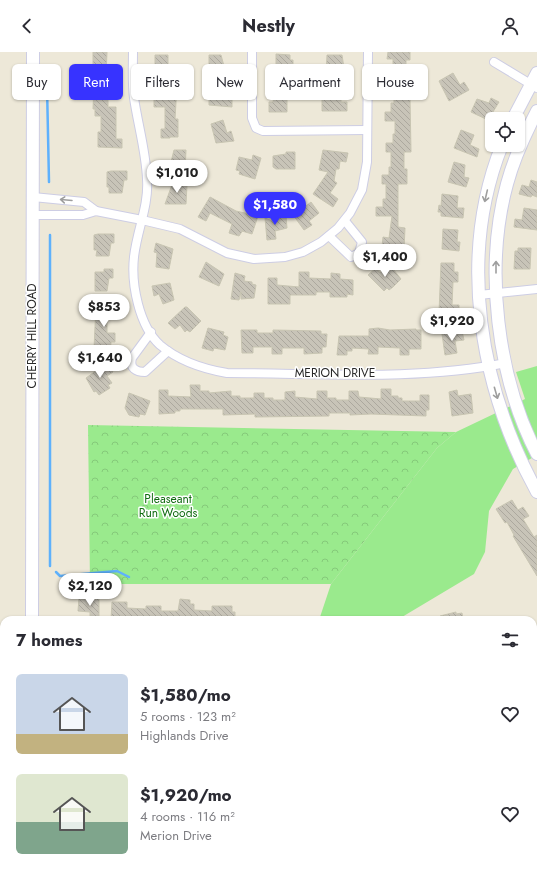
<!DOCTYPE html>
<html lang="en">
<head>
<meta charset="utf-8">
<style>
  body { margin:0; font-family:Jost,sans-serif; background:#f7f7f7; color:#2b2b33; height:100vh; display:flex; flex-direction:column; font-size:15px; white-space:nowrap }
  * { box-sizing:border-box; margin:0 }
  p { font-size:13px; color:#7c7c81 }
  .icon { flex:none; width:22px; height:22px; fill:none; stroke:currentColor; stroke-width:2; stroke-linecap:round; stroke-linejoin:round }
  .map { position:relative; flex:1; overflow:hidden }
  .sheet { position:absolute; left:0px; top:564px; width:537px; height:256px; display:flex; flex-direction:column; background:#fff; border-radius:12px 12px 0 0; box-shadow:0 1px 3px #0004 }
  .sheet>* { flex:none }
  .hud { position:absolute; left:12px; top:12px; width:513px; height:36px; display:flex; gap:8px }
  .controls { position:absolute; left:485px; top:60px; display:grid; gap:8px }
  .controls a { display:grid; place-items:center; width:40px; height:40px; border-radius:6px; background:#fff; box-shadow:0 1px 3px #0004; font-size:20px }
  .price { position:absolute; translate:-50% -34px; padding:0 9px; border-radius:14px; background:#fff; color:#222; font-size:13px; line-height:26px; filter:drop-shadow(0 1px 2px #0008) }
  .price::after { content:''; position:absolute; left:50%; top:24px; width:12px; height:9px; margin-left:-6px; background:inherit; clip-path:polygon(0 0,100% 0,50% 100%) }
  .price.active { background:#3733ff; color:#fff }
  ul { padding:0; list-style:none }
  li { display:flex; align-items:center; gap:12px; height:100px; padding:0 16px }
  li span { display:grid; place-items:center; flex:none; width:112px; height:80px; border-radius:6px; color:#555 }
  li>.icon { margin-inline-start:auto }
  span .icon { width:48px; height:48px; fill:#fffc; stroke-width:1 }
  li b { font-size:17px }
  h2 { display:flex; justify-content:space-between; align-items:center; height:48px; padding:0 16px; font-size:17px }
  .chip { padding:0 14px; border-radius:6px; background:#fff; box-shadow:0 1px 3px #0004; font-size:14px; line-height:36px }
  .chip.active { background:#3733ff; color:#fff }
  header { display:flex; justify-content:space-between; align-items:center; height:52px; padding:0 16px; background:#fff; font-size:18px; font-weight:700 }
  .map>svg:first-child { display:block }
  .grass { fill:#9aea8d }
  .forest { fill:url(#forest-crowns) }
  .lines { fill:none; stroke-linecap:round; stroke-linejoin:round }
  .stream { stroke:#5eb1fc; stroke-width:2.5 }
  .building { fill:url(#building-back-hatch); stroke:#c8c5b2 }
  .street-casing { stroke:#cdcde4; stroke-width:10 }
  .secondary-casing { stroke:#cdcde4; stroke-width:14 }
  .street { stroke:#fff; stroke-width:8 }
  .secondary { stroke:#fff; stroke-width:12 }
  .oneway { stroke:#9e9e9e }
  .labels { text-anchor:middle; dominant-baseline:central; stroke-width:3; stroke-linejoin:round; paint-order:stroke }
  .street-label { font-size:12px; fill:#282828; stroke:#fff }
  .park-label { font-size:12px; fill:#116c11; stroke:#fff }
</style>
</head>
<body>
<header><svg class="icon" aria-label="back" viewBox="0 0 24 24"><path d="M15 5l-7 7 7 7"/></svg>Nestly<svg class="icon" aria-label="person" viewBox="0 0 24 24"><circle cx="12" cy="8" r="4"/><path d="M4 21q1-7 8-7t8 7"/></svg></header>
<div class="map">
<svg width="537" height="820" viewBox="0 0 537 820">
  <defs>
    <pattern id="forest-crowns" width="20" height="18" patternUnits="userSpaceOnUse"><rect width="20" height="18" fill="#9aea8d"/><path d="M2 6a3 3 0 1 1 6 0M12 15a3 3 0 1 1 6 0" fill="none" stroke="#85c97a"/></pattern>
    <pattern id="building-back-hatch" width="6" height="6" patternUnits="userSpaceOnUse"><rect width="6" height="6" fill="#c8c4b8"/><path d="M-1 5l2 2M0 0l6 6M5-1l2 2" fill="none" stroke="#aca89e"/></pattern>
  </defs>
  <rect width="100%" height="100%" fill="#ede8d8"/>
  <!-- grass -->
  <g class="grass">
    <path d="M537,314V403L513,417L489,459L485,500L474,522L397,568H319L331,532L437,396L456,380L525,347L516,320Z"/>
    <path d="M184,816H301L302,820H184Z"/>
  </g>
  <!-- forest -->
  <g class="forest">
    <path d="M88,373L456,380L437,396L331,532H90Z"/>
    <path d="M537,597V820H415L413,816H533V599Z"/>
  </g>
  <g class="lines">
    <!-- stream -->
    <g class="stream">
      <path d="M47,34L49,130"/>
      <path d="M50,514V183"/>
      <path d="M56,520L60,524L117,519L129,525"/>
    </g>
  </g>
  <!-- building -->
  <g class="building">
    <path d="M93,0H107L106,24H113L112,33H106V48H108V55H116V87H122V96L98,95V80H101V64H95V57H93L94,33H90V17H93Z"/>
    <path d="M388,0H410V8H406V47H410L411,100H404V117H407V132H398V175L405,176L404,197L382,195L383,185L389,186L392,164H376V155H383V147H386V132H382V123H389V115H391V100H386V91H393V82H395V69H385V60H391V51H394V37H387V28H391L390,20H393V7H387Z"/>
    <path d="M276,2L290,3V8H293V25L268,24V15H276Z"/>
    <path d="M155,3H168V24H150V15H155Z"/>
    <path d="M209,3H221L224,14H231V23H226V46H232V55L209,53V37H214L215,21H209Z"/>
    <path d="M327,3H342L344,16H348V24L326,25Z"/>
    <path d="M453,21L460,33L464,30L469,38L449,49L439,29Z"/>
    <path d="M165,33H177L175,67H178V85H170V86H161V77H165V55H154V45L162,46Z"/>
    <path d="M322,38H338V41H341V50H347V59H322Z"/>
    <path d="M275,39H287V60H269V50H273Z"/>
    <path d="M491,46L499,50L488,68L471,60L477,47L489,51Z"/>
    <path d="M223,68L227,81L231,79L234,89L216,91L211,72Z"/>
    <path d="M461,78L474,83L470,93L479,97L477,105L454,96Z"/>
    <path d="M174,98H186L185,119L164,120V110H171Z"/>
    <path d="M323,98L348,101L346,110L340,109L339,117H336L334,129L337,131L330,141L338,147L333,155L313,142L328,120L319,118Z"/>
    <path d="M286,100H295V117H276L273,115V104L286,102Z"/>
    <path d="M253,103L261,106L255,127L239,122L240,119L236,118L239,105L252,108Z"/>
    <path d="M454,110L465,113L464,125L469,126L466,135L448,130Z"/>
    <path d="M111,119H127V128H124L122,141H109V135H107V120Z"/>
    <path d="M531,128L537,130V145L532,143L531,145L519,142L522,133L529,135Z"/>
    <path d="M173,130L187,133L186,152H165Z"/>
    <path d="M442,142L458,144L457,156H464L463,166L441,164V160H438L439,153L441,154Z"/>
    <path d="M210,145L236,159L258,164L252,182L242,179L243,178L239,184L229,181L232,172L210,161L206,169L198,165Z"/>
    <path d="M311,150L319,161L309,169L312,173L304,178L291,160L304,151L306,154Z"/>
    <path d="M524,156L537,158V178L514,175L515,167L522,168Z"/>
    <path d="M286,164L287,176L275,179L276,187L267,188L265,166L272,169V165Z"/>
    <path d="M443,177L458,178L457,190H460L459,199L442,197Z"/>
    <path d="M98,182H114V191H111L109,204H96L97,198H94V183Z"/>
    <path d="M156,191L173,197L169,217L156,215L157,201L154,200Z"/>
    <path d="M518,196H531L530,217H514L515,199H518Z"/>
    <path d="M206,210L224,222L219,234L199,225Z"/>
    <path d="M441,211H454V220H458V230H453L452,253H459V262L439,261Z"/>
    <path d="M389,212L401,227L393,235L389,238L387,236L384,239L368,223L376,216L380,221Z"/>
    <path d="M104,217H113V226H109L107,239H95V220H104Z"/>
    <path d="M299,220H309V226L331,227V221L340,222V227L353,228V243L347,242V245H330V240H316V243H290V252H268V226H277V233L299,235Z"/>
    <path d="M235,221L245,224L244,229L252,230V232L256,233L254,246L241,247V240L239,248L231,247Z"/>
    <path d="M170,231L174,248L163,252L159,242L154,244L152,234Z"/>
    <path d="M105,250H118V259H110V265H107V281H115V290H111L110,302H97V297H94L96,253H105Z"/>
    <path d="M185,255H187L201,269L190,280L187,278L185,280L180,273L175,277L168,271Z"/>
    <path d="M208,276L224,280L223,283L228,285L225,298L214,296L213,299L202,296Z"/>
    <path d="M378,276L390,278L416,277V278H421V297H409V303H400V296L378,295V302H368L369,297L352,296V299H347V303H337L339,284H369V277Z"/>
    <path d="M241,278H257V281H273V278L321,279V282H327L326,295H322V301L304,302V296H282V302H272V295H253V301H242Z"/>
    <path d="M462,279L464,288L455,289L457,301L445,303L442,282Z"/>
    <path d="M107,311L113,320L107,324L112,331L108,333L110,336L99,343L96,339L94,340L86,326Z"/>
    <path d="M190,333H200V339H209V341L231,339V344H240V346H254V341H264V346H273V348H285V340L295,339V345L317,347V339H327V346H336V348H349V339H358L359,345L381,347V337H391V344H398V346H402V349H420V343H429V358H426V364L371,362L350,363V361H329V364L255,365V362L223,363V357H180V359H175V361L159,362V338H168V344L191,345Z"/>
    <path d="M457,338L458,344L471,342L473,361L452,364L449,340Z"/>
    <path d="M129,341L150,349L145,363L140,362L139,365L129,363L125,356Z"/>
    <path d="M512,448L518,458L523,455L529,464L523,467L534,485L537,483V524L513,484L514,483L507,470L505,471L496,457Z"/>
    <path d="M79,546H99V566H90V560L78,559Z"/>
    <path d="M180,547L190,548V552H194V558L212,559V554H232V560H235V568L111,567L112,550H127V556L146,557V554H161V559H178Z"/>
    <path d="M456,560V562L462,561L463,568H441L440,564Z"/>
  </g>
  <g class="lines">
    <!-- street casing -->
    <g class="street-casing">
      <g id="street">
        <path d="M133,0C133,15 132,31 134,46C138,73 146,100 147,127C149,154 137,178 134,205C131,232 139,274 160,293C179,309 203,317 227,321C320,321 415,329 506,311"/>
        <path d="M252,0V66L256,76L263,79L367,78"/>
        <path d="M494,10L537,36"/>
        <path d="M33,145L84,150L96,159"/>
        <path d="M33,163H83L96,159L142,168L180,177L227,201L254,207L285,205L303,200L321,190L338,176L350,161L362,138L367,110L368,0"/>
        <path d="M329,184L351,205L359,201L362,190L345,169"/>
        <path d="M479,243L537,237"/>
        <path d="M151,280L132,306C129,316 136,320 145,320L168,299"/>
        <path d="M355,816L356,820"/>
        <path d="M130,820V816"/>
      </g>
    </g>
    <!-- secondary casing -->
    <g class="secondary-casing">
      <g id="secondary">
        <path d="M537,59C525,82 514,106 507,132C484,216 497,325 537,402"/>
        <path d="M513,67L537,21"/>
        <path d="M502,93C457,206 480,336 537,440"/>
        <path d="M32,568L33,0"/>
        <path d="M32,820V816"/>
      </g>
    </g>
    <!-- street -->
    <use href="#street" class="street"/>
    <!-- secondary -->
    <use href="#secondary" class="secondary"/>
  </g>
  <!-- one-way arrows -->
  <defs><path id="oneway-shaft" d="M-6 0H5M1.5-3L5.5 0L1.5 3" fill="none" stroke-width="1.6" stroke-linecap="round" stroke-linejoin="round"/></defs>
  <g class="oneway">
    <use href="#oneway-shaft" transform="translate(486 144) rotate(103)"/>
    <use href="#oneway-shaft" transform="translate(66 148) rotate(-175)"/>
    <use href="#oneway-shaft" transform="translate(496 215) rotate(-90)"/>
    <use href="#oneway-shaft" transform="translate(496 341) rotate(74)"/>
  </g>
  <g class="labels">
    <!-- street labels -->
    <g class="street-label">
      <text transform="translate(32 284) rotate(-90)">CHERRY HILL ROAD</text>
      <text x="335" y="321">MERION DRIVE</text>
    </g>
    <!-- park labels -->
    <g class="park-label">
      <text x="168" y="447">Pleaseant<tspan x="168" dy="14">Run Woods</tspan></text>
    </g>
  </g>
</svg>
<div class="controls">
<a><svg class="icon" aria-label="locate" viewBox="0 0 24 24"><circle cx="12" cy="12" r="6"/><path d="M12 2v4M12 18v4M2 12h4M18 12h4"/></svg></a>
</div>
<b class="price" style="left:177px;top:142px">$1,010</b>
<b class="price active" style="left:275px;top:174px">$1,580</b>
<b class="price" style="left:385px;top:226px">$1,400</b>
<b class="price" style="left:104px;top:276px">$853</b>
<b class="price" style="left:452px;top:290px">$1,920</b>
<b class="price" style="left:100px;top:327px">$1,640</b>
<b class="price" style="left:90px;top:555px">$2,120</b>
<div class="hud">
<a class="chip">Buy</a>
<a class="chip active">Rent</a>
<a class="chip">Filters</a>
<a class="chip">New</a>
<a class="chip">Apartment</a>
<a class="chip">House</a>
</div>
<section class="sheet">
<h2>7 homes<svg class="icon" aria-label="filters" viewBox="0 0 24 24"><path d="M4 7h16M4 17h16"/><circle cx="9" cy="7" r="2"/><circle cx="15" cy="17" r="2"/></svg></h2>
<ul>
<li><span style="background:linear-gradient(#c9d6e8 75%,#c2b280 0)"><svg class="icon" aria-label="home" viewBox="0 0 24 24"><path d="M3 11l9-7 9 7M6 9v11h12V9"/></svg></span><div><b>$1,580/mo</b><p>5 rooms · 123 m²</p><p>Highlands Drive</p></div><svg class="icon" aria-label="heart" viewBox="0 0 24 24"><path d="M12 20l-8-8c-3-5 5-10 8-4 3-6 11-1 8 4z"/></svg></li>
<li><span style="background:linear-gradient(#dfe7d0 60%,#7fa58c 0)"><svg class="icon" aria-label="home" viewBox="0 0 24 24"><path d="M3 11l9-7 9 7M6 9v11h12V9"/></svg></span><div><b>$1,920/mo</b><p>4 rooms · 116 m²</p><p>Merion Drive</p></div><svg class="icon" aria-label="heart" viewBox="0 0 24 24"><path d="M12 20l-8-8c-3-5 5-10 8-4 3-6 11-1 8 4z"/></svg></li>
</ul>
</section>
</div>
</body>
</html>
